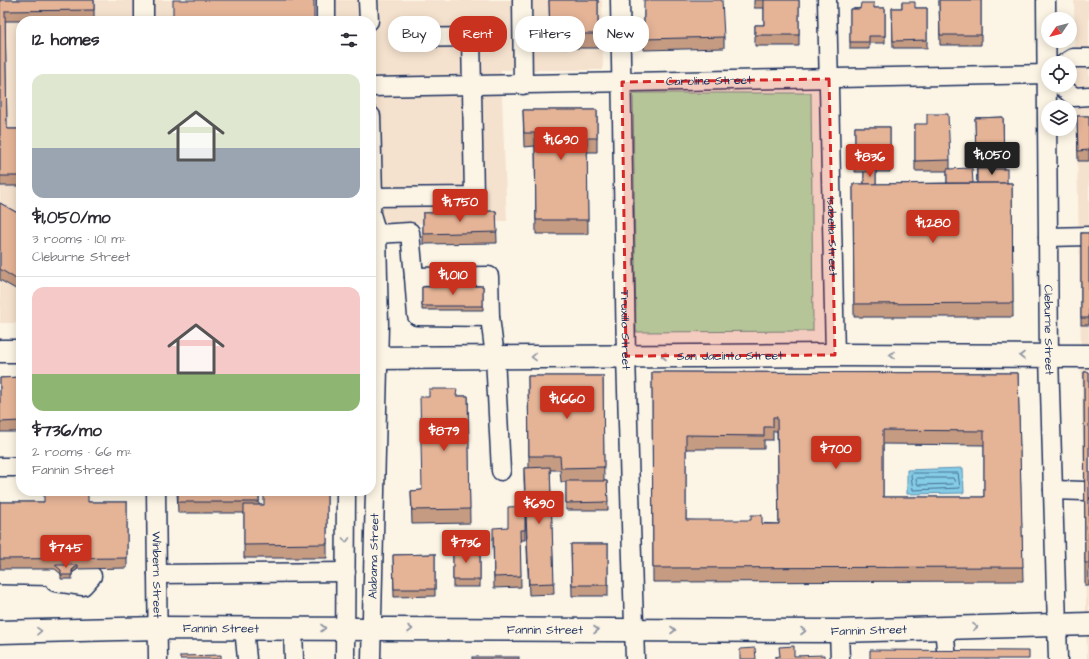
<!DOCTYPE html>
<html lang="en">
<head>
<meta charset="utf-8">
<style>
  body { margin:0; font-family:"Architects Daughter",sans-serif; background:#f7f7f7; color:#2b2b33; height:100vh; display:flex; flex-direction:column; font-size:15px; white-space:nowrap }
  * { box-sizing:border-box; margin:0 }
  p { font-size:13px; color:#7c7c81 }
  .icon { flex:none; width:22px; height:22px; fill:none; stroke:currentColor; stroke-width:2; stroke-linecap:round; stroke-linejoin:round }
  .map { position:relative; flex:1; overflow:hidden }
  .sheet { position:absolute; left:16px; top:16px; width:360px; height:480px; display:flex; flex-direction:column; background:#fff; border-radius:16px; box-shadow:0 2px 10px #0003 }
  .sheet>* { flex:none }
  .banner { position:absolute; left:388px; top:16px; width:380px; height:36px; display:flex; gap:8px }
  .needle { width:26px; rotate:235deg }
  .buttons { position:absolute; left:1041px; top:12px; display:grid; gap:8px }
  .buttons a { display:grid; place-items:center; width:36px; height:36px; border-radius:50%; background:#fff; box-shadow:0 2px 10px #0003; font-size:20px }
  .price { position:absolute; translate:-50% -34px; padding:0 9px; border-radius:4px; background:#c8321e; color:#fff; font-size:13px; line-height:26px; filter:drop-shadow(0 1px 2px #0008) }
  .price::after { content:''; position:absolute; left:50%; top:24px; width:12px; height:9px; margin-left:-6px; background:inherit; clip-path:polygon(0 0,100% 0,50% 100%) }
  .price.active { background:#222; color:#fff }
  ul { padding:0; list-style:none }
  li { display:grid; align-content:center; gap:8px; height:212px; padding:0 16px }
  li+li { border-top:1px solid #e1e1e2 }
  li span { display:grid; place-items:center; height:124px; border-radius:12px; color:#555 }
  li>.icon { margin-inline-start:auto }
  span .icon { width:72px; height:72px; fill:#fffc; stroke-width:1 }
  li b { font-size:17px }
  h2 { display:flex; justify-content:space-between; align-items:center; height:48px; padding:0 16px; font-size:17px }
  .tag { padding:0 14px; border-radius:16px; background:#fff; box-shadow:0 2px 10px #0003; font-size:14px; line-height:36px }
  .tag.active { background:#c8321e; color:#fff }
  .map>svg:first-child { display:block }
  .built { fill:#f5e2ce }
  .green { fill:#aeedb5; stroke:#648e8a }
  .water { fill:#85cce6; stroke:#5b8db0 }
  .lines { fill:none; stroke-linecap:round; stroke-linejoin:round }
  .shore { stroke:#456e94; stroke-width:1 }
  .minor-casing { stroke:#1b2f5e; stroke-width:21 }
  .major-casing { stroke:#1b2f5e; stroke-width:25 }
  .minor { stroke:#fcf5e5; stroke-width:18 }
  .major { stroke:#fcf5e5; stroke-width:22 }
  .wall { fill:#c59b82; stroke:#1b2f5e; fill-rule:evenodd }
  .shaded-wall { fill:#a07e6a; stroke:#1b2f5e }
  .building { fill:#e5b497; stroke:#1b2f5e; fill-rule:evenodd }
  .oneway { stroke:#8c92a2 }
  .marked { fill:#d62828; fill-opacity:0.2; stroke:#d62828; stroke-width:3; stroke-dasharray:8 5; stroke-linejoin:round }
  .labels { text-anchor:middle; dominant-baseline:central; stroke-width:4; stroke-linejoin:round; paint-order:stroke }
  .street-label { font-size:12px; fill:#1b2f5e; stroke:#fcf5e5 }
</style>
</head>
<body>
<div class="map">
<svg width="1089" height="659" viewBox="0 0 1089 659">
  <rect width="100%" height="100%" fill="#fcf5e5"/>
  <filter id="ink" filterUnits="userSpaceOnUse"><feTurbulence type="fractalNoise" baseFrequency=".025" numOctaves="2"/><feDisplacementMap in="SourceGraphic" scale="8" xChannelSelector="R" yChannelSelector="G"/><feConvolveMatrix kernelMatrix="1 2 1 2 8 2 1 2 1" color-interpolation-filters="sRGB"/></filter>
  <g filter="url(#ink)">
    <!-- built -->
    <g class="built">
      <path d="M0,0H602L603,70H501L507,221L371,225V21H21V323H0Z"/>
      <path d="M1074,0H1089V659H1087Z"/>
    </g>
    <!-- green -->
    <path class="green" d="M633,93H811L813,331L636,332Z"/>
    <!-- water -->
    <path class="water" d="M963,468L964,493L907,494V470Z"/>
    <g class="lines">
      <!-- shore -->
      <g class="shore">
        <path d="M913,473H958L960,488L913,490L911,475Z"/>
        <path d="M918,478H953L955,482L953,484L918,485L916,480Z"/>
      </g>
      <!-- minor casing -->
      <g class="minor-casing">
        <g id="minor">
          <path d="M144,0V21"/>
          <path d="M326,0V21"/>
          <path d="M368,0L369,21"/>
          <path d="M522,0L523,85"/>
          <path id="s1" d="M620,0L626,356L635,659"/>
          <path id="s2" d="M827,0L835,355"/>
          <path id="s3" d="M1046,0L1049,356L1058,659"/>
          <path d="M1065,63L1073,58H1089"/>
          <path d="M1060,85L1074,97L1089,96"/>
          <path id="s4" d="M371,87L1048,74"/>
          <path d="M371,116L373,197L371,209"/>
          <path d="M373,197L474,196L471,37L403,38"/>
          <path d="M377,234L410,232L414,277L489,276L490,317L495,357L501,471"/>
          <path d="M1048,237L1089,236"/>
          <path d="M414,277L417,316L490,317"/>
          <path d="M0,467H21"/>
          <path d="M1053,490L1084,491"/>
          <path id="s5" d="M156,491L158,659"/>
          <path d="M157,574L346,572"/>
          <path d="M0,575L51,576L55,582L83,586L92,576H72"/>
          <path d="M244,628L247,659"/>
          <path d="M293,628L294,659"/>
          <path d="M944,628L947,659"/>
          <path d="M839,631L840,659"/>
          <path d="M345,659L346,491"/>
          <path id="s6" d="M371,659L379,325L377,234L371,214"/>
        </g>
      </g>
      <!-- major casing -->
      <g class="major-casing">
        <g id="major">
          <path d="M0,351H21"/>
          <path id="s7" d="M371,358L835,355L1089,356"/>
          <path id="s8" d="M0,632L158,628L839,631L1089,624"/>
        </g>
      </g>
      <!-- minor -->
      <use href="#minor" class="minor"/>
      <!-- major -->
      <use href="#major" class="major"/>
    </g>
    <!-- wall -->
    <g class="wall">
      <path d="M0,0H94V21H5L7,129H21V186H0Z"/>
      <path d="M549,0H598V48H550Z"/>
      <path d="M754,0H799V46H755V25H764V8H754Z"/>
      <path d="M939,0H981V45H940Z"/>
      <path d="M902,2L915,8H927V48H893L892,8H902Z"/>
      <path d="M874,8H885V43H869V49H850V9Z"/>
      <path d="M644,11L724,37V48L644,50Z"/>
      <path d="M523,110H597V152H587L588,234H536L535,146L524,147Z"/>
      <path d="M1077,116H1089V161H1078Z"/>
      <path d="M1003,117L1004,169L1007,183H1012L1013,317H854L853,184H864V172H855V127H890V172H876V184L947,183V171H915V124L950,160V169L973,183H977L975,118Z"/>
      <path d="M0,203L21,215V292L0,280Z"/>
      <path d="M496,211L497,243L423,244V213Z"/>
      <rect x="1081" y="233" width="8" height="92"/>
      <path d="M483,286V310H422V287Z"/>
      <path d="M652,372L1018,373L1023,581L653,582ZM773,431H777L779,524L686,520V449H764V440H773ZM883,444L984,445V497H883Z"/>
      <path d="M1084,372H1089V586H1085Z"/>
      <path d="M528,376H603L604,481H607L608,510H566V482H561L560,470H550L554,594L529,595L524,479V468H529Z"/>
      <path d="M21,377V432H0V378Z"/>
      <path d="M457,396H468L470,523L412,524L411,491L422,490Z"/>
      <path d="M177,491H259V505H264L327,491V558H244V513H178Z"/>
      <path d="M0,502H127V568L78,569L72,573V579H61V574L55,569H0Z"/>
      <path d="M525,506V540H520L521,587L494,588L493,538L508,527Z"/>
      <path d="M571,544H608V596H572Z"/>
      <rect x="453" y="548" width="27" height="39"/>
      <path d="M435,554V596L394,597L393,555Z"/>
    </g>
    <!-- shaded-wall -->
    <path class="shaded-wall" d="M78,565V569L72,573V570Z"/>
    <!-- building -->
    <g class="building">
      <path d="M0,0H94V10L5,11L7,129H21V176H0Z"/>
      <rect x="173" y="0" width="141" height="21"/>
      <path d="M549,0H598V34H550Z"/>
      <path d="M644,0H722L724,37L644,39Z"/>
      <path d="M764,0H799V35H755V25H764Z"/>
      <path d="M939,0H981V35H940Z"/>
      <path d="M902,2H915V8H927V40L893,41L892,8H902Z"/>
      <path d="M861,3H874V8H885V36H869V42H850V9H860Z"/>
      <path d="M523,110H597V138H587L588,220H536L535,133H524Z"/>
      <path d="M927,114H948L950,160L915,161V124H927Z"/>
      <path d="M1077,116H1089V150L1078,151Z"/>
      <path d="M1003,117L1004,164H976L975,118Z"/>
      <rect x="855" y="127" width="35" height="38"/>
      <path d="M972,168L973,183H947V169Z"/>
      <rect x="977" y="169" width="30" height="14"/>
      <path d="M876,171V184H864V172Z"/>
      <path d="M1012,183L1013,303L854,304L853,184Z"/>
      <path d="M0,203L21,215V282L0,269Z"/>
      <path d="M496,211L497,232L423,234V213Z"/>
      <rect x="1081" y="233" width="8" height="85"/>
      <path d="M483,286V306H422V287Z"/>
      <path d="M652,372L1018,373L1023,567L653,568ZM773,417H777L779,524H762V515H751V520H686V435L764,436V427H773ZM883,430L984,431V497H883Z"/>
      <path d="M1084,372H1089V563H1085Z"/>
      <path d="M528,376H603L604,467L561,468L560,456H529Z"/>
      <path d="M21,377V421L0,422V378Z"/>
      <path d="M429,389H457L456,396H468L470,509L412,510L411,491L422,490L420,397H429Z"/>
      <path d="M550,467L554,583L529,584L524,468Z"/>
      <path d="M566,481H607L608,502L566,503Z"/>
      <path d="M44,491H88V502H127V558L0,559V502H44Z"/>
      <rect x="178" y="491" width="81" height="11"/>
      <path d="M264,491H327V544L244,545V505H264Z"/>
      <path d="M525,506V530H520L521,576L494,577L493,528L508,527V507Z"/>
      <path d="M571,544H608V585H572Z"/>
      <rect x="453" y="548" width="27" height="32"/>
      <path d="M435,554V589H394L393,555Z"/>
      <path d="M55,565H78L72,570V575H61V570Z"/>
      <path d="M794,646V656L824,655V659H775V657L780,656L779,647Z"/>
      <path d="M755,648L756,659H740V649Z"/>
      <path d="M870,650L1029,651V659H870Z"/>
      <path d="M221,655V659H180V656Z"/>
      <rect x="472" y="657" width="47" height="2"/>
    </g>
    <!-- one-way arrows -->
    <defs><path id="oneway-chevron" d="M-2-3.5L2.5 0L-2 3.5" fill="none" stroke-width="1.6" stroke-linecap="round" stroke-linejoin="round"/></defs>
    <g class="oneway">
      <use href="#oneway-chevron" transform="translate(892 355) rotate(-180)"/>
      <use href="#oneway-chevron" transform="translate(664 356) rotate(180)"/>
      <use href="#oneway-chevron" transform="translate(1022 356) rotate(-180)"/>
      <use href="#oneway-chevron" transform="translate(534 357) rotate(179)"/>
      <use href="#oneway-chevron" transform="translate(346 540) rotate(90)"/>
      <use href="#oneway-chevron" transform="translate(975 627) rotate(-2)"/>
      <use href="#oneway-chevron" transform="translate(323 628)"/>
      <use href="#oneway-chevron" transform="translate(410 629)"/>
      <use href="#oneway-chevron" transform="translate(596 630)"/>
      <use href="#oneway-chevron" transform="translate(673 630)"/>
      <use href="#oneway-chevron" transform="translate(39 631) rotate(-1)"/>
      <use href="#oneway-chevron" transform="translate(803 631)"/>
    </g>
  </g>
  <!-- marked area -->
  <path class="marked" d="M829,79L835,355L626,356L622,82Z"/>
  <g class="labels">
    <!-- street labels -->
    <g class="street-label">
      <text stroke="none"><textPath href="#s4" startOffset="338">Caroline Street</textPath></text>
      <text stroke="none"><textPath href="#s2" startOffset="237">Isabella Street</textPath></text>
      <text stroke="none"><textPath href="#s1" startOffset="330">Truxillo Street</textPath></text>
      <text stroke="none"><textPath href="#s3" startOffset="330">Cleburne Street</textPath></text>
      <text stroke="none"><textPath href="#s7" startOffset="359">San Jacinto Street</textPath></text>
      <text stroke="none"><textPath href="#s6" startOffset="103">Alabama Street</textPath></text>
      <text stroke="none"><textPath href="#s5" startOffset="84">Winbern Street</textPath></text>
      <text stroke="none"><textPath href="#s8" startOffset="221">Fannin Street</textPath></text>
      <text stroke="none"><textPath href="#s8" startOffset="545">Fannin Street</textPath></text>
      <text stroke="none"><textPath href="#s8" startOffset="869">Fannin Street</textPath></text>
    </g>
  </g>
</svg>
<div class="buttons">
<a><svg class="needle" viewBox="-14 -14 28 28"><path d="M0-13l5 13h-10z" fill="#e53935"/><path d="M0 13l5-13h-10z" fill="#7c7c81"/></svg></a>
<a><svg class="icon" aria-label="locate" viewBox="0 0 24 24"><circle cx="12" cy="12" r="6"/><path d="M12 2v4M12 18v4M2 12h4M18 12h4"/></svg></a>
<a><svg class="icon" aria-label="layers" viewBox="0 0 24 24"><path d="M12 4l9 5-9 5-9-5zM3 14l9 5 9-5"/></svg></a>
</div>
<b class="price" style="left:561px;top:161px">$1,690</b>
<b class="price active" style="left:992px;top:176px">$1,050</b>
<b class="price" style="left:870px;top:178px">$836</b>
<b class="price" style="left:460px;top:223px">$1,750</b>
<b class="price" style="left:933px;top:244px">$1,280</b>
<b class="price" style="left:453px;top:296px">$1,010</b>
<b class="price" style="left:567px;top:420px">$1,660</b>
<b class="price" style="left:444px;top:452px">$879</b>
<b class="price" style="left:836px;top:470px">$700</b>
<b class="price" style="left:539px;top:525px">$690</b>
<b class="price" style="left:466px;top:564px">$736</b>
<b class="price" style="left:66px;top:569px">$745</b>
<div class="banner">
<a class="tag">Buy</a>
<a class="tag active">Rent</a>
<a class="tag">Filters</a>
<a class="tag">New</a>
</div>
<section class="sheet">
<h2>12 homes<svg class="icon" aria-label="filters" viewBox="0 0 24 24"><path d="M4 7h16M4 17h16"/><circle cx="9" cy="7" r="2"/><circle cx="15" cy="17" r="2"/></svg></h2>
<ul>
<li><span style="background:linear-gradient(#dfe7d0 60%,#9aa5b1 0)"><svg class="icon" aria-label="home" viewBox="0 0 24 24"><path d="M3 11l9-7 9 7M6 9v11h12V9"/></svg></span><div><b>$1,050/mo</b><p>3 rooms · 101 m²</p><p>Cleburne Street</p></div></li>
<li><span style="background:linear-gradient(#f6c9c9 70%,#8fb573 0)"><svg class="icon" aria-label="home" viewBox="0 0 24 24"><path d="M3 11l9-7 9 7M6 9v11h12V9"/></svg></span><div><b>$736/mo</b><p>2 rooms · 66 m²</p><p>Fannin Street</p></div></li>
</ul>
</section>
</div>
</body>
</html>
